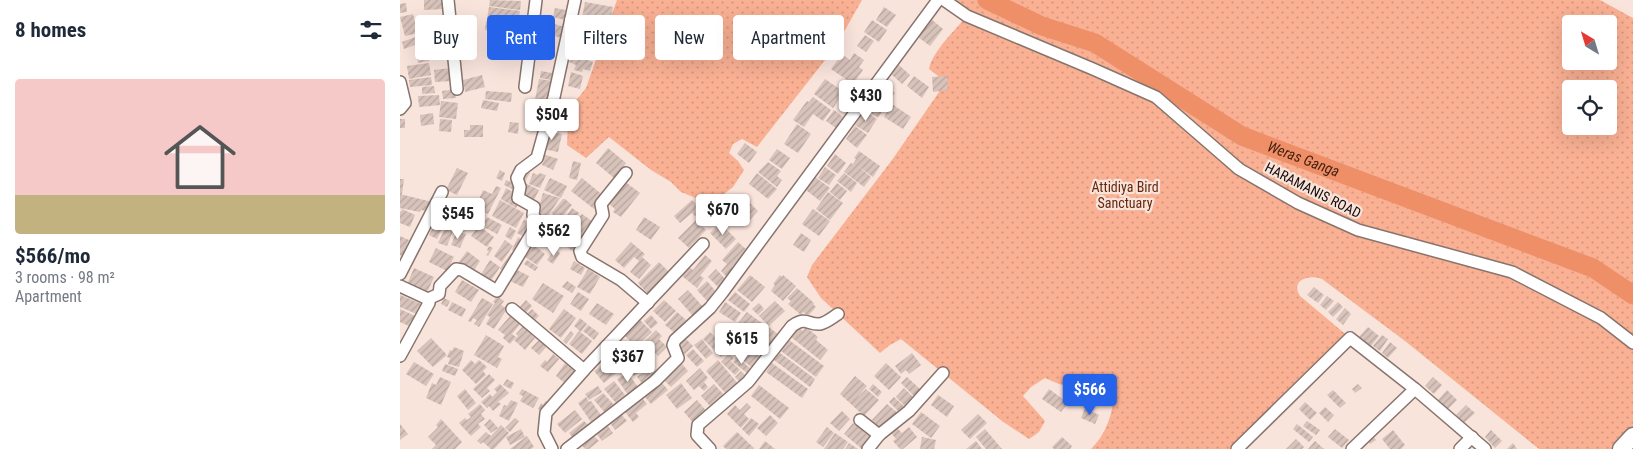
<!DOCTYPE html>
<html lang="en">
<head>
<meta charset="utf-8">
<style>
  body { margin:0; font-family:"Roboto Condensed",sans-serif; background:#f6f6f7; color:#1f2937; height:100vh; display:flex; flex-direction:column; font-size:19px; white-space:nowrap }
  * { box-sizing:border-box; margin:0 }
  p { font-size:16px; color:#747a83 }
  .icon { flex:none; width:28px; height:28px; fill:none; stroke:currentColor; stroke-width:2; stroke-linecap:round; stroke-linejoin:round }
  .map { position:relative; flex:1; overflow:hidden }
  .panel { display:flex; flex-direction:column; background:#fff; width:400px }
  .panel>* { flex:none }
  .top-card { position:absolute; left:15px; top:15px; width:475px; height:45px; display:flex; gap:10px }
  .needle { width:32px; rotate:322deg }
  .tools { position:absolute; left:1162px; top:15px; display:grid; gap:10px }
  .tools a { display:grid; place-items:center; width:55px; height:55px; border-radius:5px; background:#fff; box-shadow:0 5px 20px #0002; font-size:25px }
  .price { position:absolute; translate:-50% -42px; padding:0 11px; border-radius:5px; background:#fff; color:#222; font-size:16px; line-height:32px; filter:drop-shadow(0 1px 2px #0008) }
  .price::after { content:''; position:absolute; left:50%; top:30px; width:15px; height:11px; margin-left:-8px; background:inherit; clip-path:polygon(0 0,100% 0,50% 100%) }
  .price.active { background:#2563eb; color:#fff }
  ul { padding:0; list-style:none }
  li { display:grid; align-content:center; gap:10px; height:265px; padding:0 15px }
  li+li { border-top:1px solid #e0e1e3 }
  li span { display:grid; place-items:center; height:155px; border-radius:5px; color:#555 }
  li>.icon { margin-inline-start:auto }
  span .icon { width:90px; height:90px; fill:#fffc; stroke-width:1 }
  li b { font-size:21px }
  h2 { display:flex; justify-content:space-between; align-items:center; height:60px; padding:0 15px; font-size:21px }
  .pill { padding:0 18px; border-radius:5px; background:#fff; box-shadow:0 5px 20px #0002; font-size:18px; line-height:45px }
  .pill.active { background:#2563eb; color:#fff }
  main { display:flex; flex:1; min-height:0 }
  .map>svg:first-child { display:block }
  .grass { fill:url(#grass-dots); fill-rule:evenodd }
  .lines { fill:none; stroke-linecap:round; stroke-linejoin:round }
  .river { stroke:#ef8f68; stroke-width:19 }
  .building { fill:url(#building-hatch) }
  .street-casing { stroke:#87746d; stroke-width:14 }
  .secondary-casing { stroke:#87746d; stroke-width:19 }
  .street { stroke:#fff; stroke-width:11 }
  .secondary { stroke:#fff; stroke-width:16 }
  .labels { text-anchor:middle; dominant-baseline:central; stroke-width:4.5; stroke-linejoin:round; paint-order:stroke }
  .park-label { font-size:14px; fill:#65280d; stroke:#f9e4dc }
  .street-label { font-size:14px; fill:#130c0a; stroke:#f9e4dc }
  .water-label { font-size:15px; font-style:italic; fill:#472111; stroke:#f9e4dc }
</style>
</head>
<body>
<main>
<section class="panel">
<h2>8 homes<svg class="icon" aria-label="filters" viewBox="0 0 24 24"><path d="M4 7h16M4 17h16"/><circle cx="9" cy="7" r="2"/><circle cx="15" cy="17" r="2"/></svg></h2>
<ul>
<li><span style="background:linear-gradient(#f6c9c9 75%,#c2b280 0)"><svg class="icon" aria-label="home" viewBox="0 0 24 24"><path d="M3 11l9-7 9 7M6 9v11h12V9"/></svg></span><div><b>$566/mo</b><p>3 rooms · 98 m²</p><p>Apartment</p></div></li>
</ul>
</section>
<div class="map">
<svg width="1233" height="449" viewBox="0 0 1233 449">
  <defs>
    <pattern id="grass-dots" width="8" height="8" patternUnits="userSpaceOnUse" patternTransform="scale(1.25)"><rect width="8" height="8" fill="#f9b093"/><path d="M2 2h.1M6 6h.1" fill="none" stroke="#d5967d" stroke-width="1.8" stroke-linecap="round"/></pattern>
    <pattern id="building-hatch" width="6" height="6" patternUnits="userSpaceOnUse" patternTransform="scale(1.25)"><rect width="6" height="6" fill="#d8c3bb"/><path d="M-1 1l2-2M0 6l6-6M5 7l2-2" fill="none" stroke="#b8a69f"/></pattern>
  </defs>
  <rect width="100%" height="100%" fill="#f9e4dc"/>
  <!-- grass -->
  <g class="grass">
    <path d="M217,0H462L436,46L357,147L342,139L333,144L329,153L338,161L344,170L333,187L314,202L308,203L281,192L271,182L251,170L209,137L186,158L167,145L168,124L174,103L186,88Z"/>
    <path d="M544,0H1200L1233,18V449H1139L1005,341L922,279C909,274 890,280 900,296L950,338L837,449H691C704,436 710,421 713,404C699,379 695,391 672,387C663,386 654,382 645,378L631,387L623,396L645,421L639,432L629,439L602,421L501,339L490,345L480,353L421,298L407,277L412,265L492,160L546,82L529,69C532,52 556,29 567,16ZM1171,24H1209V61H1171ZM1171,89H1209V126H1171Z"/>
  </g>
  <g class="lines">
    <!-- river -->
    <path class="river" id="s1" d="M587,0L642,26L695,43L842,136L1193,268L1233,295"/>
  </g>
  <!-- building -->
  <g class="building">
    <path d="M24,0H45V9L24,10Z"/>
    <path d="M90,0L121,1L120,10L89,6Z"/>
    <path d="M185,2L213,7L209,28L181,23Z"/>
    <path d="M6,3L7,12L0,13V4Z"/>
    <path d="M89,7L120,11L118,23L87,19Z"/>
    <path d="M484,7L496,15L487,27L476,20Z"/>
    <path d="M155,8L171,11L169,21L153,17Z"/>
    <path d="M13,14L18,33L5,36L0,17Z"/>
    <path d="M531,19L543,29L530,46L518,37Z"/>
    <path d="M47,20L48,38L30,39L29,21Z"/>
    <path d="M472,20L487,30L479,42L464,32Z"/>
    <path d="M86,21L97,23L96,32L85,30Z"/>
    <path d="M151,23L168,28L165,39L148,34Z"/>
    <path d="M110,24L122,25L121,29L110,28Z"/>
    <path d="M182,25L204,31L201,39L180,33Z"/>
    <path d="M110,29L127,31L126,39L109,37Z"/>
    <path d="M178,34L199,41L193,59L172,52Z"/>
    <path d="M21,35L23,42L4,49L2,42Z"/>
    <path d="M465,35L474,41L466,52L457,46Z"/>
    <path d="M89,39L98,41L96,50L88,48Z"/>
    <path d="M99,43L108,44V50L99,49Z"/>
    <path d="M454,53L464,60L459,67L463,70L453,84L431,69L442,54L450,60Z"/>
    <path d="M28,54L29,61L18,63L17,56Z"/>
    <path d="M171,54L193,62L190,71L183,69L182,72L174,70L176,65L169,62Z"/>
    <path d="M29,63L31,75L9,79L7,66Z"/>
    <path d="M499,65L510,75L502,84L491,74Z"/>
    <path d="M51,68L52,81L35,82L34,70Z"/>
    <path d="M141,71L152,73L151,80L140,78Z"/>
    <path d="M171,72L183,76L180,89L168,86Z"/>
    <path d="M82,75L85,87L65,92L63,80Z"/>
    <path d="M514,76L529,87L522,98L507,86Z"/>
    <path d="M547,76L548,90L533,92L532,77Z"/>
    <path d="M31,77L32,85L10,87L9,80Z"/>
    <path d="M139,79L153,81L148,112L133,110Z"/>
    <path d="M425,79L444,92L433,108L414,94Z"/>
    <path d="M482,84L495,93L478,118L465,109Z"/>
    <path d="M34,86L35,93L22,94V87Z"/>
    <path d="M55,89L56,98L43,99L42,91Z"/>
    <path d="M86,91L112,93L111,102L85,99Z"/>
    <path d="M39,95L40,105L19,107L18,96Z"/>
    <path d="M413,97L431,110L423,121L413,114L404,127L393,120L407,101L409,102Z"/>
    <path d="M160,98L169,102L163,121L153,117Z"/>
    <path d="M83,100L99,103L97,111L81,108Z"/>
    <path d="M41,101L58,103L56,119L39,117Z"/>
    <path d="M492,104L511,117L503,129L484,117Z"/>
    <path d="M434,110L443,117L436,128L426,121Z"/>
    <path d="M465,111L477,119L468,133L455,125Z"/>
    <path d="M33,113L34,124L21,126L20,115Z"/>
    <rect x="0" y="119" width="5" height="9"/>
    <path d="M40,119L52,120L51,132L39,131Z"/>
    <path d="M110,122L119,123L118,134L108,132Z"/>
    <path d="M397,124L411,134L398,153L384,144Z"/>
    <path d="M70,125H83V137H64V130H70Z"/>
    <path d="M455,126L467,135L457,148L446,139Z"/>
    <path d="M146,131L162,134L158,152L143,149Z"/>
    <path d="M345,143L357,152L349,163L337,154Z"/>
    <path d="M208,148L226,163L214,178L196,163Z"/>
    <path d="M377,149L390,158L382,169L369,160Z"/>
    <path d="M459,151L480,166L473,177L458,166L471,177L464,187L444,172L451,163L453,164L456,159L454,158Z"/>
    <path d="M143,154L158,159L153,170L142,165L144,161L141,159Z"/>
    <path d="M435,154L446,163L438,174L427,166Z"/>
    <path d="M173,161L181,163L177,180L169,178Z"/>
    <path d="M368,162L381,171L377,176L382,180L377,187L358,172Z"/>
    <path d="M425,167L436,175L429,185L418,178Z"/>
    <path d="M57,168L68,173L57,195L46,190Z"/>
    <path d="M100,170L105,173L102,181L96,178Z"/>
    <path d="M124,171L130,173L123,185L118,183Z"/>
    <path d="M133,173L138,175L139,173L146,175L140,188L129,184Z"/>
    <path d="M357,173L377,189L368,199L349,184Z"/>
    <path d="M444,173L457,183L451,192L437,181Z"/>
    <path d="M415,177L430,188L420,201L406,190Z"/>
    <path d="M150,178L167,186L161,198L144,190Z"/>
    <path d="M182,178L205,197L194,209L171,191Z"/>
    <path d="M0,179H4L2,194H0Z"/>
    <path d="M106,180L119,185L116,191L104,185Z"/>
    <path d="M224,181L240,193L221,217L213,212L215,209L208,203L219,191L217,190Z"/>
    <path d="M125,183L139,190L132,204L119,198Z"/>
    <path d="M437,183L447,191L440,200L430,192Z"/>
    <path d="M96,186L101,188L88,214L75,208L83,190L92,194Z"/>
    <path d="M106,188L118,195L120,201L116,208L101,199Z"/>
    <path d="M428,192L443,203L430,220L416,209Z"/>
    <path d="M143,193L160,198L147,218L137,214Z"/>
    <path d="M0,194L32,202L31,206L27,205L26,211L21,210L20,212L0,208Z"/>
    <path d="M341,194L350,202L338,215L327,204L335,196L338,198Z"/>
    <path d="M163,199H165L172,205L160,220L151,213Z"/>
    <path d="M100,200L124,213L116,228L92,216Z"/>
    <path d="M292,200L302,210L295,216L292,213L280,223L274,216Z"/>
    <path d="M350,203L358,211L349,221L340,214Z"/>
    <path d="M55,207L71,213L64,232L48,226Z"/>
    <path d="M172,208L179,213L169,226L163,221Z"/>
    <path d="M2,209L15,215L10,227L0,223V211L1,212Z"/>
    <path d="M413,209L430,221L419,236L402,224Z"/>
    <path d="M182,214L192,221L177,244L166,237Z"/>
    <path d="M87,217L102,225L97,234L82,226Z"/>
    <path d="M244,217L260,227L251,240L236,230Z"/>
    <path d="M124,220L133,224L126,238L117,233Z"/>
    <path d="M146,220L155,226L145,241L136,235Z"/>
    <path d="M296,220L306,230L289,248L278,238Z"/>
    <path d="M320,223L336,239L326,249L310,233Z"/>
    <path d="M34,225L42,229L37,239L29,235Z"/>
    <path d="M79,226L94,237L87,247L71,236Z"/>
    <path d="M159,226L165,230L161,236L163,237L158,246L149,241Z"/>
    <path d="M110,227L116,231L111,240L105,236Z"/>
    <path d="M45,228L53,231L47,246L38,243Z"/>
    <path d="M57,231L66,234L60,248L51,245Z"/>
    <path d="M401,233L411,240L404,252L393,245Z"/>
    <path d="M0,236L9,240L2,256L0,255Z"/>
    <path d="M118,237L123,240L117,253L112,250Z"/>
    <path d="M19,238L25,240L17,256L12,254Z"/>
    <path d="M105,240L113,246L102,262L94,256Z"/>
    <path d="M169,240L177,246L174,252L165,246Z"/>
    <path d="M231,242L245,254L242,257L251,265L239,279L230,272L239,261L234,257L224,268L215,260Z"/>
    <path d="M338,242L347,250L332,267L334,268L327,277L321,271L327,264L322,260Z"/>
    <path d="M131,243L145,254L137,265L122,255Z"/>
    <path d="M89,246L93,248L88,256L86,255L89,251L87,250Z"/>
    <path d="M36,248L54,257L47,271L29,262Z"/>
    <path d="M155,249L160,253L153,264L147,260Z"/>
    <path d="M67,251L80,261L73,272L59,262Z"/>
    <path d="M111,253L115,255L105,272L100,269Z"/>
    <path d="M305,255L312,261L300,276L304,278L297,288L282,276L289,267L293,270Z"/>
    <path d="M90,260L100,267L90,282L80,276Z"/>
    <path d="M127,260L138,267L135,271L124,264Z"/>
    <path d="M174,261L185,268L181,275L170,269Z"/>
    <path d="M259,262L272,275L250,296L238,283Z"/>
    <path d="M14,268L34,277L26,295L6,287Z"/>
    <path d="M188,269L200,277L190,294L177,287Z"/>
    <path d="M316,269L327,281L319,288L308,277Z"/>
    <path d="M117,270L129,276L123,287L110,281Z"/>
    <path d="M350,275L365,287L352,302L337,290Z"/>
    <path d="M380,275L382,277L383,275L396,286L383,301L371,291L375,285L373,284Z"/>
    <path d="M62,280L79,290L71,302L55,292Z"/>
    <path d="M167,281L176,287L172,293L162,287Z"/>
    <path d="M307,281L317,293L308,302L297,290Z"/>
    <path d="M143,283L164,296L153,313L132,299Z"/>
    <path d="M914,287L924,295L918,303L907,295Z"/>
    <path d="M397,288L414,303L413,304L416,307L408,316L403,312L401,315L388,304L391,301L387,298Z"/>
    <path d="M288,290L304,308L294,317L278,299Z"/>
    <path d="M178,292L189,299L181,311L170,304Z"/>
    <path d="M335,292L350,304L344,312L328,300Z"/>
    <path d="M0,295L24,305L19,315L0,307Z"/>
    <path d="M97,296L104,301L101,305L107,309L94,329L86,324L90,317L87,315L95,303L93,302Z"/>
    <path d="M927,296L934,301L926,310L920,305Z"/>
    <path d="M44,298L50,301L47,307L41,304Z"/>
    <path d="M82,298L93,304L79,327L74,324L77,320L73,318L71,322L68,321Z"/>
    <path d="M126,300L132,306L124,315L117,310Z"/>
    <path d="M264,300L276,311L265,322L253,311Z"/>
    <path d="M375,301L385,311L369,326L359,316Z"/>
    <path d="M52,302L66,309L62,317L48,310Z"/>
    <path d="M325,302L341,313L335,322L319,312Z"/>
    <path d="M938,302L943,307L933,317L928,312Z"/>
    <path d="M197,303L214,314L206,325L189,314Z"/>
    <path d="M359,303L364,309L358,315L352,309Z"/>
    <path d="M945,308L951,314L943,325L936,319Z"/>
    <path d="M0,309L15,316L9,326L0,322Z"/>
    <path d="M132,309L139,316L132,323L125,316Z"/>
    <path d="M164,309L176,318L161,338L149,329Z"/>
    <path d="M277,312L286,320L275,333L265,325Z"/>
    <path d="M347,312L363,324L350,341L334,328Z"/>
    <path d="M251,315L258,323L251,329L244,321Z"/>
    <path d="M110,316L120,324L112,334L116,337L110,344L103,338L105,335L98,330Z"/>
    <path d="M180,318L187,324L181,332L174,326Z"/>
    <path d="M240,320L252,332L236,347L224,335Z"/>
    <path d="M124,325L130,330L128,331L135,338L125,350L114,340L118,336L116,334Z"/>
    <path d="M188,325L199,333L194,340L183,331Z"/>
    <path d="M366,325L379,335L364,354L351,344Z"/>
    <path d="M398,327L403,331L406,327L418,337L416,340L428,350L420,360L391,337Z"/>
    <path d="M968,327L979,336L971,346L959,337Z"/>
    <path d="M256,330L262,336L259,339L267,347L258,356L244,342Z"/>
    <path d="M171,331L174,334L166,344L163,341Z"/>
    <path d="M179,331L192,341L182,354L169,344Z"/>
    <path d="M310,332L328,350L321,357L303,339Z"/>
    <path d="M86,335L104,346L98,357L102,359L97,368L74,355Z"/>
    <path d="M982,335L988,339L980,351L973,346Z"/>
    <path d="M326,336L333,343L328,348L321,341Z"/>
    <path d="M31,338L47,355L33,367L17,351Z"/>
    <path d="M140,339L147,346L139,355L131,348Z"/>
    <path d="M286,339L293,346L284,355L277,347Z"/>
    <path d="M302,339L313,353L306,359L294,345Z"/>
    <path d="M389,340L424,366L416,377L381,351Z"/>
    <path d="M222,342L227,348L216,356L212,350Z"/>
    <path d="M339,342L347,348L339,357L332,350Z"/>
    <path d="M990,342L997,348L988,358L982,353Z"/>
    <path d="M54,347L64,351L59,367L48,364L50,358L47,357L50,350L52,351Z"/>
    <path d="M349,348L360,357L351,367L341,358Z"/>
    <path d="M293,349L304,361L297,367L286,355Z"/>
    <path d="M380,353L415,379L410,387L374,360Z"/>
    <path d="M512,353L521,365L509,374L506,370L501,374L495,366Z"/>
    <path d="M153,354L159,359L148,372L140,366L145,360L147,362Z"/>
    <path d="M329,354L334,358L332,361L329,359L340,370L335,375L321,362Z"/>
    <path d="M336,357L350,368L347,373L333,362Z"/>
    <path d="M210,359L216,367L222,362L225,366L204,383L194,371Z"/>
    <path d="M71,360L75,364L79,360L87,367L83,371L86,375L76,384L62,370Z"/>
    <path d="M242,360L247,366L234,376L229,370Z"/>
    <path d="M318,360L339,385L327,395L306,371Z"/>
    <path d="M14,362L34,374L26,386L6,374Z"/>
    <path d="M165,363L177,372L167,385L156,376Z"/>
    <path d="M372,363L408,389L402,398L366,372Z"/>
    <path d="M486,363L501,377L489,390L474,376Z"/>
    <path d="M45,364L58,369L55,376L42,371Z"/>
    <path d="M282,364L288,371L271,387L264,380Z"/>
    <path d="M250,368L256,377L244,386L237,377Z"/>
    <path d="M300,368L308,378L304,382L308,387L304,391L299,386L294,390L286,381Z"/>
    <path d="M341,371L345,375L339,381L335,377Z"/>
    <path d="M227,372L238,387L228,395L217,379Z"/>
    <path d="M89,374L95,380L87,388L90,391L82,398L73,389Z"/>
    <path d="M455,376L467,386L456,399L466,389L479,400L464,416L440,394Z"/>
    <path d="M40,377L51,382L41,405L26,398L32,383L36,385Z"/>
    <path d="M507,377L521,390L515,397L501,383Z"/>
    <path d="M1033,377L1042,385L1034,394L1025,386Z"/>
    <path d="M107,379L114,383L111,389L103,385Z"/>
    <path d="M214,381L225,395L216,403L204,389Z"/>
    <path d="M262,383L268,390L251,404L245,397Z"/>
    <path d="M281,383L292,398L277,409L266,395Z"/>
    <path d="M100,384L109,393L98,402L101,404L93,411L89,406L87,408L81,402L90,394L92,397L97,392L94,389Z"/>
    <path d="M314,384L324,395L311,407L301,396Z"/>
    <path d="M473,384L482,392L478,397L469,389Z"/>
    <path d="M958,384L962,388L955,393L952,389Z"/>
    <path d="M359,385L389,408L380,419L351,396Z"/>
    <path d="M198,386L202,392L189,400L185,394Z"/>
    <path d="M504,388L516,400L508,409L496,397Z"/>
    <path d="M65,389L76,403L68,410L57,396Z"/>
    <path d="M122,389L139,398L133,408L120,401L123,396L119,394Z"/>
    <path d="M649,389L668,403L661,412L642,399Z"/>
    <path d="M933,390L946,403L940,408L927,395Z"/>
    <path d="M1047,390L1057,400L1048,409L1038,400Z"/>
    <path d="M203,393L216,407L207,415L194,400Z"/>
    <path d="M538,395L554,406L547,417L531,405Z"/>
    <path d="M186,397L189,402L191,401L203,418L193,425L178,403Z"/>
    <path d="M494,397L506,408L501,414L489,402Z"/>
    <path d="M242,398L247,404L236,413L239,417L233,422L225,412Z"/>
    <path d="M111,400L118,403L109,421L99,416L104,405L107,406Z"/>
    <path d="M297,400L308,413L295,425L284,412Z"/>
    <path d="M146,401L150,403L145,413L138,409L141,403L143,405Z"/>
    <path d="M905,402L917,413L910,420L899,409Z"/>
    <path d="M347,403L351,407L344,414L349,419L341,428L327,414L335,405L340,410Z"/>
    <path d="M80,404L85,410L81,414L85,419L78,424L81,427L71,436L59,423L65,418L67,420L71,417L68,414Z"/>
    <path d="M487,404L499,414L483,431L472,420Z"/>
    <path d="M1066,405L1075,413L1064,423L1056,415Z"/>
    <path d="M925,407L934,415L928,422L919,413Z"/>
    <path d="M685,408L699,415L695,424L681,418Z"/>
    <path d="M175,410L182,419L165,433L157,424Z"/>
    <path d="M442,411L450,419L439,431L430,423Z"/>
    <path d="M521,412L540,426L531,438L512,424Z"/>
    <path d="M221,414L227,421L215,430L210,423Z"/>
    <path d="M578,414L587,423L570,439L561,430Z"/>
    <path d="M370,415L378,423L366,436L357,428Z"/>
    <path d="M115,418L119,421L110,432L105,428Z"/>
    <path d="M351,418L359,424L349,436L342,429Z"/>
    <path d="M41,419L62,442L55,449H32L36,445L28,437L38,427L36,425Z"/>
    <path d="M90,419L98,428L91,433L84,425Z"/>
    <path d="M184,421L190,427L175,440L169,433Z"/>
    <path d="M907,421L920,430L916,435L903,426Z"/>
    <path d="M453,423L472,439L464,449H462L444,434Z"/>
    <path d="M0,424L8,434L0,440Z"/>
    <path d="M897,424L913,437L909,442L893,429Z"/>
    <path d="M101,425L109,433L94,449H91L83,442L81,444L77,441L86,432L91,436Z"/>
    <path d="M207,425L213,433L202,441L196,433Z"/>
    <path d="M427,427L434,433L423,447L416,442Z"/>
    <path d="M496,427L502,433L509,427L517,437L503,449H500L493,441L496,439L490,432Z"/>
    <path d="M121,429L125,437L110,445L106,437Z"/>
    <path d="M585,429L602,449H586L576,437Z"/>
    <path d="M935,429L949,440L942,448L928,437Z"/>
    <path d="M993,430L1005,445L1001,449H990L982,439Z"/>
    <path d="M1091,430L1102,441L1095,448L1085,437Z"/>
    <path d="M337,432L354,448L353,449H326L323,446Z"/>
    <path d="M435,433L448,442L443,449H424Z"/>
    <path d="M193,435L199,441L189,449H185L181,444Z"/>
    <path d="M127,436L134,447L131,449H110Z"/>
    <path d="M973,436L976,440L970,444L967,440Z"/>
    <path d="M522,437L536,440L534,449H520Z"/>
    <path d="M662,437L672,446L670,449H654L652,447Z"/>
    <path d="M896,439L904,447L902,449H886Z"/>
    <path d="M365,441L375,449H359Z"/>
    <path d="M576,441L582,449H566Z"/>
    <path d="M915,441L924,449H908Z"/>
    <path d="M449,443L458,449H445Z"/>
    <path d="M1113,443L1117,449H1107Z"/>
  </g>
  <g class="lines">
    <!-- street casing -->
    <g class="street-casing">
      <g id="street">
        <path d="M48,0L57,89"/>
        <path d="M544,0L567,16L693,69L756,97L839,169L898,203L958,230L1112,272L1201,318L1233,343"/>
        <path d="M0,82L5,103L0,109"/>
        <path d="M125,87L136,0"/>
        <path d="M226,173L201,204L203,215L180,251L182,257L221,280L248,303"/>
        <path d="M0,274L42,192"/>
        <path d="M0,286L28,299L29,303L0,356"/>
        <path d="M28,299L39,294L40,286L56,269L62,270L97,291L138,223L133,215L134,207L118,198L120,187L117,178L121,170L137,158L154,97L175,0"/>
        <path d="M112,309L184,370"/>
        <path d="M460,420L479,435"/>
        <path d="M152,449L144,433L146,413L184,370L303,244"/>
        <path d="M167,449L255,381L278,358L273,345L275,340L310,308L322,293L538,0"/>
        <path d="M310,449L297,435L298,425L348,382L392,326C407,316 407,325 420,324C426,323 433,317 438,314"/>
        <path d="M468,449L479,435L509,411L543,373"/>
        <path d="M837,449L950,338L1015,389L1085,449"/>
        <path d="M952,449L1015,389"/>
        <path d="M1060,449L1072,437"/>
      </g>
    </g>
    <!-- secondary casing -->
    <g class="secondary-casing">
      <path id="secondary" d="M1221,449L1233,436"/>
    </g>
    <!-- street -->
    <use href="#street" class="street"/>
    <!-- secondary -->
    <use href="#secondary" class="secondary"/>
  </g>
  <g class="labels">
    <!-- park labels -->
    <g class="park-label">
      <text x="725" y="187">Attidiya Bird<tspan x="725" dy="16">Sanctuary</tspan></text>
    </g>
    <!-- street labels -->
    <g class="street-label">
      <text transform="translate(913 190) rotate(27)">HARAMANIS ROAD</text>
    </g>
    <!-- water labels -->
    <g class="water-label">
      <text stroke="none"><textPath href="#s1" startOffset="356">Weras Ganga</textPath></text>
    </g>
  </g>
</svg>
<div class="tools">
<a><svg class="needle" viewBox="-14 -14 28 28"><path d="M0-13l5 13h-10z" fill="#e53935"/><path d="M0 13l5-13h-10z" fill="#747a83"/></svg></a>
<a><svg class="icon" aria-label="locate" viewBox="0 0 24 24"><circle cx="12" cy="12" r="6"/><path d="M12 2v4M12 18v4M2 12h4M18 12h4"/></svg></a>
</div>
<b class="price" style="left:466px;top:122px">$430</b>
<b class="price" style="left:152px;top:141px">$504</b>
<b class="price" style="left:323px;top:236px">$670</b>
<b class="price" style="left:58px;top:240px">$545</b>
<b class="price" style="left:154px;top:257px">$562</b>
<b class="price" style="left:342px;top:365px">$615</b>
<b class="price" style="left:228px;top:383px">$367</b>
<b class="price active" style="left:690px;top:416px">$566</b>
<div class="top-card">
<a class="pill">Buy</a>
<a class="pill active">Rent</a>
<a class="pill">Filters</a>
<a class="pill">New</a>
<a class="pill">Apartment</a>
</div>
</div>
</main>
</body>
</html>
